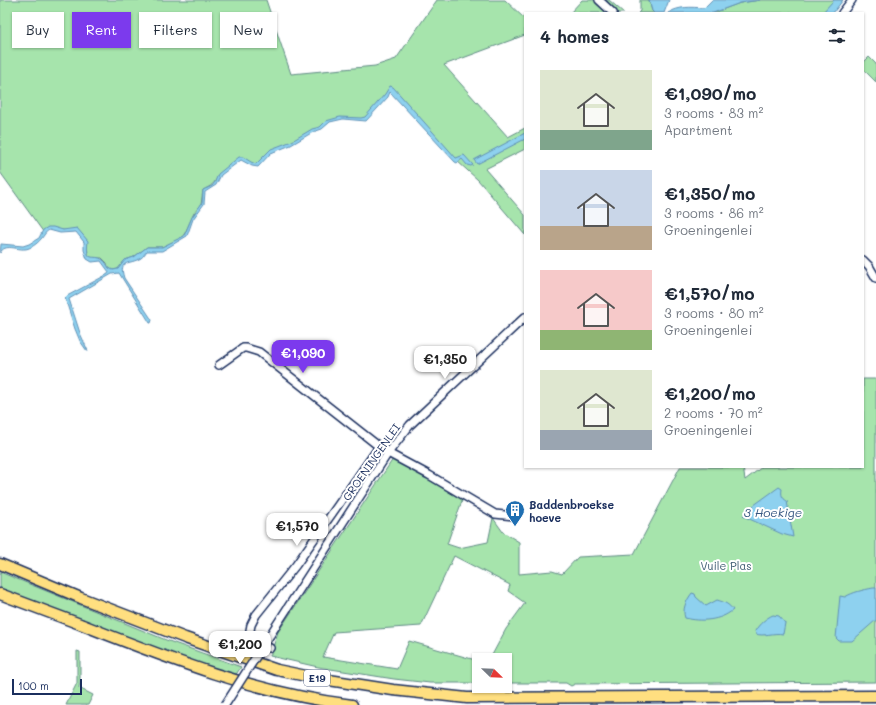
<!DOCTYPE html>
<html lang="en">
<head>
<meta charset="utf-8">
<style>
  body { margin:0; font-family:Mali,sans-serif; background:#f2f2f3; color:#1f2937; height:100vh; display:flex; flex-direction:column; font-size:15px; white-space:nowrap }
  * { box-sizing:border-box; margin:0 }
  p { font-size:13px; color:#747a83 }
  .icon { flex:none; width:22px; height:22px; fill:none; stroke:currentColor; stroke-width:2; stroke-linecap:round; stroke-linejoin:round }
  .map { position:relative; flex:1; overflow:hidden }
  .drawer { position:absolute; left:524px; top:12px; width:340px; height:456px; display:flex; flex-direction:column; background:#fff; border-radius:0px; box-shadow:0 1px 3px #0004 }
  .drawer>* { flex:none }
  .banner { position:absolute; left:12px; top:12px; width:380px; height:36px; display:flex; gap:8px }
  .needle { width:26px; rotate:113deg }
  .controls { position:absolute; left:472px; top:653px; display:grid; gap:8px }
  .controls a { display:grid; place-items:center; width:40px; height:40px; border-radius:0px; background:#fff; box-shadow:0 1px 3px #0004; font-size:20px }
  .scale { position:absolute; left:12px; bottom:10px; width:70px; box-sizing:border-box; padding-left:4px; border:2px solid #1b2f5e; border-top:0; font-size:11px; line-height:14px; white-space:nowrap; color:#1b2f5e; -webkit-text-stroke:3px #fff; paint-order:stroke }
  .price { position:absolute; translate:-50% -34px; padding:0 9px; border-radius:8px; background:#fff; color:#222; font-size:13px; line-height:26px; filter:drop-shadow(0 1px 2px #0008) }
  .price::after { content:''; position:absolute; left:50%; top:24px; width:12px; height:9px; margin-left:-6px; background:inherit; clip-path:polygon(0 0,100% 0,50% 100%) }
  .price.selected { background:#7c3aed; color:#fff }
  ul { padding:0; list-style:none }
  li { display:flex; align-items:center; gap:12px; height:100px; padding:0 16px }
  li span { display:grid; place-items:center; flex:none; width:112px; height:80px; border-radius:0px; color:#555 }
  li>.icon { margin-inline-start:auto }
  span .icon { width:48px; height:48px; fill:#fffc; stroke-width:1 }
  li b { font-size:17px }
  h2 { display:flex; justify-content:space-between; align-items:center; height:48px; padding:0 16px; font-size:17px }
  .tag { padding:0 14px; border-radius:0px; background:#fff; box-shadow:0 1px 3px #0004; font-size:14px; line-height:36px }
  .tag.selected { background:#7c3aed; color:#fff }
  .map>svg:first-child { display:block }
  .green { fill:#a6e4ac; stroke:#608a85 }
  .water { fill:#8ed1ef; stroke:#6090b5 }
  .lines { fill:none; stroke-linecap:round; stroke-linejoin:round }
  .minor-casing { stroke:#1b2f5e; stroke-width:10 }
  .highway-casing { stroke:#1b2f5e; stroke-width:13 }
  .minor { stroke:#fff; stroke-width:7 }
  .highway { stroke:#ffdf80; stroke-width:10 }
  .minor-bridge-casing { stroke:#1b2f5e; stroke-width:10; stroke-linecap:butt }
  .minor-bridge { stroke:#fff; stroke-width:7 }
  .labels { text-anchor:middle; dominant-baseline:central; stroke-width:4; stroke-linejoin:round; paint-order:stroke }
  .shield { fill:#fff; stroke:#5f6d8e; stroke-width:1 }
  .shield-label { font-size:10px; font-weight:bold; fill:#1b2f5e }
  .street-label { font-size:11px; fill:#1b2f5e; stroke:#fff }
  .poi-label { font-size:11px; font-weight:bold; fill:#1b2f5e; stroke:#fff; text-anchor:start }
  .park-label { font-size:11px; fill:#3e5c72; stroke:#fff }
  .water-label { font-size:12px; font-style:italic; fill:#385882; stroke:#fff }
</style>
</head>
<body>
<div class="map">
<svg width="876" height="705" viewBox="0 0 876 705">
  <rect width="100%" height="100%" fill="#fff"/>
  <filter id="ink" filterUnits="userSpaceOnUse"><feTurbulence type="fractalNoise" baseFrequency=".025" numOctaves="2"/><feDisplacementMap in="SourceGraphic" scale="8" xChannelSelector="R" yChannelSelector="G"/><feConvolveMatrix kernelMatrix="1 2 1 2 8 2 1 2 1" color-interpolation-filters="sRGB"/></filter>
  <g filter="url(#ink)">
    <!-- green -->
    <g class="green">
      <path d="M0,0H266L291,74L375,66L396,59L437,0H505L525,19V35L444,65L508,137L525,128V149L485,169L525,215V235L478,180L457,161L392,89L365,119L342,118L331,121L322,128L312,130L297,140L270,152L255,166L242,158L219,175H218C215,184 211,186 203,190L201,205L194,213L185,233L181,238L162,247H147L134,257L125,260L118,269L112,270L108,267L107,263L102,258H89L88,254L87,246L77,231C67,231 57,229 46,229L44,233L0,172Z"/>
      <path d="M582,0H609L624,13H570Z"/>
      <path d="M640,0H649L652,11L654,13H638L640,11Z"/>
      <path d="M760,0H843L831,13H713L740,3Z"/>
      <path d="M869,57L876,64V82L863,69V63Z"/>
      <path d="M863,379H876V682L575,684L571,686L566,683H505V660H484L491,657L506,629L525,603L508,591L510,585L454,556L421,626L334,632L323,657L397,669L409,641L479,661V683H430L394,679L318,667L270,656L278,632L395,456L464,495L447,544L459,548L488,542L493,518L503,532L519,542V574L552,571L562,574L578,557L634,554L680,467H743L745,480L762,467H863Z"/>
      <path d="M0,572L166,640L241,667L235,676C155,651 78,619 0,588Z"/>
      <path d="M77,651L80,652V682L79,688L93,695L88,705H66L77,683Z"/>
    </g>
    <!-- water -->
    <g class="water">
      <path d="M649,0H669L664,13H654L652,11Z"/>
      <path d="M712,0H760L740,3L713,13H668C679,6 691,7 704,8Z"/>
      <path d="M834,0H843L833,13H822Z"/>
      <path d="M390,86L393,87L456,158L464,155L473,165L471,166L467,165L462,159L457,163L455,162L390,92L388,97L366,121L343,119L330,122L322,129L313,132L291,145L271,153L258,167L252,166L241,160L221,175L216,185L205,192L204,204L193,219L187,236L162,251H147C145,253 144,256 141,258C130,265 118,259 124,278L152,320L151,323H150L119,273L112,274L69,299L80,333L88,351H87L80,341L75,329L65,298L67,296L108,274L109,272L101,261L92,262L87,259L84,250V242L76,232L60,233L49,230C45,232 44,236 41,239C38,243 30,249 25,249C17,250 5,243 0,253L1,244L23,246L29,244L39,238L43,230L48,227H53L63,230L77,228L88,241C85,265 94,253 103,260C106,262 107,265 109,268L113,270L118,269L125,260L134,257L147,247H162L184,236L192,217L202,203L203,190L212,186L215,182L218,174L239,157H243L251,162L256,164L271,149L292,141L312,129L320,127L326,121L340,117L361,118L365,117L385,94Z"/>
      <path d="M525,133V139L477,164L474,160Z"/>
      <path d="M779,487L782,489C781,495 782,498 787,501L793,537L782,534L743,516L750,508Z"/>
      <path d="M873,588H876V620L852,641H839L836,638L840,596L845,597C853,592 863,590 873,588Z"/>
      <path d="M692,593L695,594L696,597L706,606L717,600C724,602 729,604 733,610C720,621 701,622 685,618C682,609 686,601 692,593Z"/>
      <path d="M773,615L779,616L785,623L783,634C774,632 763,637 756,634L755,631C759,624 766,618 773,615Z"/>
    </g>
    <g class="lines">
      <!-- minor casing -->
      <g class="minor-casing">
        <g id="minor">
          <path d="M599,0L613,13"/>
          <path d="M842,13L852,0"/>
          <path d="M863,260L869,266L876,278"/>
          <path d="M219,365L243,348H246L259,352L381,448"/>
          <path d="M270,635L388,453L410,425L525,317"/>
          <path d="M270,648L262,645L256,641L252,636L250,630L251,625L256,615L296,565L378,448H383L388,453L429,475L495,514L514,516"/>
        </g>
      </g>
      <!-- highway casing -->
      <g class="highway-casing">
        <g id="highway">
          <path d="M0,564L81,598L185,638L277,670L316,678L393,690L467,698L876,696"/>
          <path d="M0,594C26,604 53,614 80,624C169,659 255,693 352,705"/>
        </g>
      </g>
      <!-- minor -->
      <use href="#minor" class="minor"/>
      <!-- highway -->
      <use href="#highway" class="highway"/>
      <!-- minor-bridge casing -->
      <g class="minor-bridge-casing">
        <path id="minor-bridge" d="M225,705L270,635"/>
      </g>
      <!-- minor-bridge -->
      <use href="#minor-bridge" class="minor-bridge"/>
    </g>
  </g>
  <!-- icons -->
  <defs>
    <g id="building-pin" transform="scale(1)"><path d="M0 17L-7.5 6A9.5 9.5 0 1 1 7.5 6Z" fill="#1f6fb2" stroke="#fff"/><path d="M-4-6H4V6H1V3H-1V6H-4ZM-2.5-4.3h1.7v1.8h-1.7ZM.8-4.3h1.7v1.8H.8ZM-2.5-1h1.7V.8h-1.7ZM.8-1h1.7V.8H.8Z" fill="#fff"/></g>
  </defs>
  <g fill-rule="evenodd">
    <use href="#building-pin" x="515" y="510"/>
  </g>
  <g class="labels">
    <!-- shield labels -->
    <rect class="shield" x="304" y="670" width="26" height="16" rx="3"/>
    <g class="shield-label">
      <text x="317" y="678">E19</text>
    </g>
    <!-- street labels -->
    <g class="street-label">
      <text transform="translate(371 462) rotate(-55)">GROENINGENLEI</text>
    </g>
    <!-- poi labels -->
    <g class="poi-label">
      <text x="529" y="504">Baddenbroekse<tspan x="529" dy="13">hoeve</tspan></text>
    </g>
    <!-- park labels -->
    <g class="park-label">
      <text x="726" y="565">Vuile Plas</text>
    </g>
    <!-- water labels -->
    <g class="water-label">
      <text x="773" y="512">3 Hoekige</text>
    </g>
  </g>
</svg>
<div class="controls">
<a><svg class="needle" viewBox="-14 -14 28 28"><path d="M0-13l5 13h-10z" fill="#e53935"/><path d="M0 13l5-13h-10z" fill="#747a83"/></svg></a>
</div>
<div class="scale">100 m</div>
<b class="price selected" style="left:303px;top:374px">€1,090</b>
<b class="price" style="left:445px;top:380px">€1,350</b>
<b class="price" style="left:297px;top:547px">€1,570</b>
<b class="price" style="left:240px;top:665px">€1,200</b>
<div class="banner">
<a class="tag">Buy</a>
<a class="tag selected">Rent</a>
<a class="tag">Filters</a>
<a class="tag">New</a>
</div>
<section class="drawer">
<h2>4 homes<svg class="icon" aria-label="filters" viewBox="0 0 24 24"><path d="M4 7h16M4 17h16"/><circle cx="9" cy="7" r="2"/><circle cx="15" cy="17" r="2"/></svg></h2>
<ul>
<li><span style="background:linear-gradient(#dfe7d0 75%,#7fa58c 0)"><svg class="icon" aria-label="home" viewBox="0 0 24 24"><path d="M3 11l9-7 9 7M6 9v11h12V9"/></svg></span><div><b>€1,090/mo</b><p>3 rooms · 83 m²</p><p>Apartment</p></div></li>
<li><span style="background:linear-gradient(#c9d6e8 70%,#b9a48a 0)"><svg class="icon" aria-label="home" viewBox="0 0 24 24"><path d="M3 11l9-7 9 7M6 9v11h12V9"/></svg></span><div><b>€1,350/mo</b><p>3 rooms · 86 m²</p><p>Groeningenlei</p></div></li>
<li><span style="background:linear-gradient(#f6c9c9 75%,#8fb573 0)"><svg class="icon" aria-label="home" viewBox="0 0 24 24"><path d="M3 11l9-7 9 7M6 9v11h12V9"/></svg></span><div><b>€1,570/mo</b><p>3 rooms · 80 m²</p><p>Groeningenlei</p></div></li>
<li><span style="background:linear-gradient(#dfe7d0 75%,#9aa5b1 0)"><svg class="icon" aria-label="home" viewBox="0 0 24 24"><path d="M3 11l9-7 9 7M6 9v11h12V9"/></svg></span><div><b>€1,200/mo</b><p>2 rooms · 70 m²</p><p>Groeningenlei</p></div></li>
</ul>
</section>
</div>
</body>
</html>
